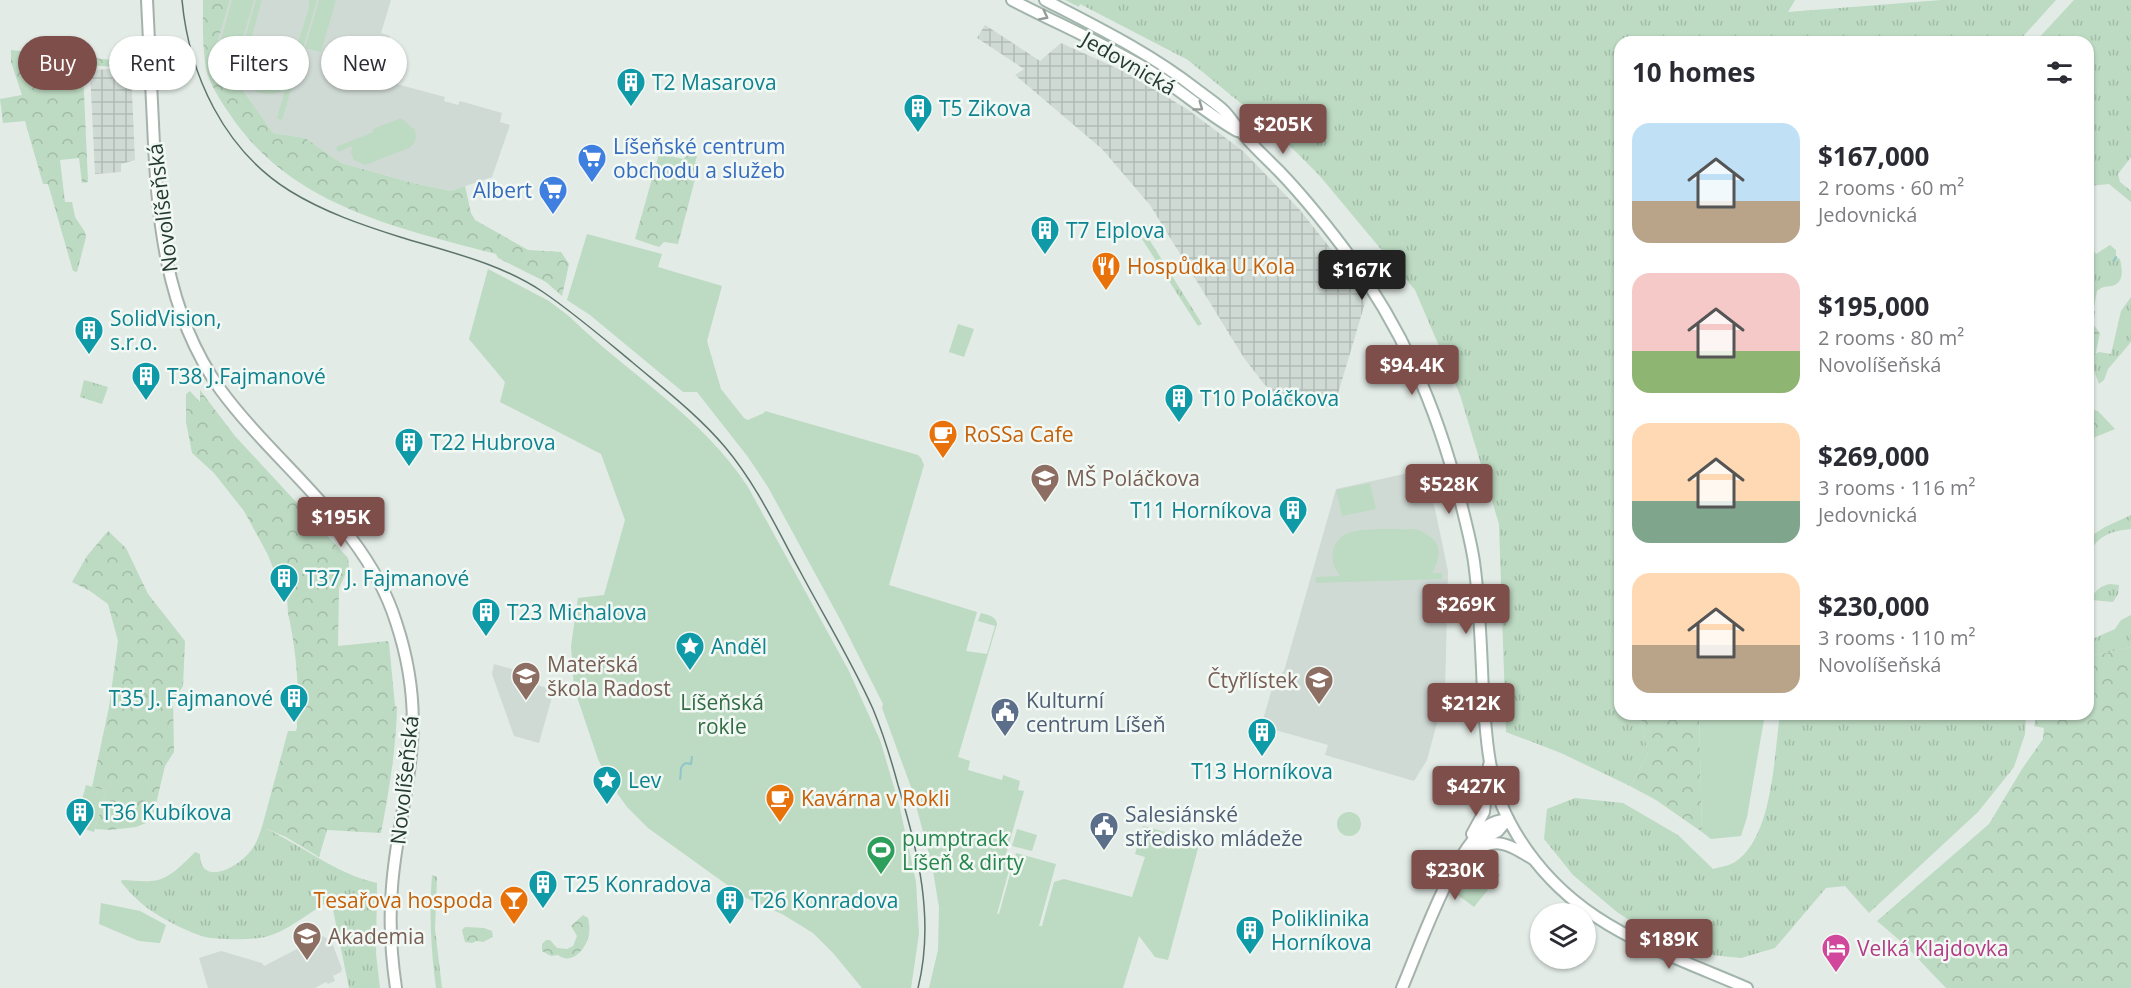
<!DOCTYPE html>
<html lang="en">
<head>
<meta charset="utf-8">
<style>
  body { margin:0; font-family:"Open Sans",sans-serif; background:#f7f7f7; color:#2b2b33; height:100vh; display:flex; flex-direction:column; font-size:22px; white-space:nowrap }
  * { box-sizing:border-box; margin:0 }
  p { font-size:20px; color:#7c7c81 }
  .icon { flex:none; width:33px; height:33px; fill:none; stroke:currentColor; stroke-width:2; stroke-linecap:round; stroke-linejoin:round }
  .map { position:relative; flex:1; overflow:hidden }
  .panel { position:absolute; left:1614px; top:36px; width:480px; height:684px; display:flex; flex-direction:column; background:#fff; border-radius:18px; box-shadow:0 2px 4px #0004 }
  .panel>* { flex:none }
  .top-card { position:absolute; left:18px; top:36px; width:570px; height:54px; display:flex; gap:12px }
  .fabs { position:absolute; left:1530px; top:903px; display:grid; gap:12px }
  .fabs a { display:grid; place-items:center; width:66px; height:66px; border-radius:50%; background:#fff; box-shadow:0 2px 4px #0004; font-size:30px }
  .price { position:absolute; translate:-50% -51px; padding:0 14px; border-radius:6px; background:#7e4f4a; color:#fff; font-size:20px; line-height:39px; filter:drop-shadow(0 2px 3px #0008) }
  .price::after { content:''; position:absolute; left:50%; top:36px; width:18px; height:14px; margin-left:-9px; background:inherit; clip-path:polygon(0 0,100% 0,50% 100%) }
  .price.selected { background:#222; color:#fff }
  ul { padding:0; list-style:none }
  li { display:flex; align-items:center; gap:18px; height:150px; padding:0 18px }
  li span { display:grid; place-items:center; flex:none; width:168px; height:120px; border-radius:18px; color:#555 }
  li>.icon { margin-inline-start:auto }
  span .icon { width:72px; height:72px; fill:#fffc; stroke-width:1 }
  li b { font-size:26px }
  h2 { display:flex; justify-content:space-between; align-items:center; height:72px; padding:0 18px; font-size:26px }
  .chip { padding:0 21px; border-radius:27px; background:#fff; box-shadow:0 2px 4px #0004; font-size:21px; line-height:54px }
  .chip.selected { background:#7e4f4a; color:#fff }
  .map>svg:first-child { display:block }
  .built { fill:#d0dad5 }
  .industrial { fill:url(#industrial-grid) }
  .grass { fill:url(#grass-tufts) }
  .forest { fill:url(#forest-crowns) }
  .wetland { fill:url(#wetland-marsh) }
  .green { fill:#bddac2 }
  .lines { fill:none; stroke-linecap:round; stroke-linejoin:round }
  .stream { stroke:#90c6ca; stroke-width:2 }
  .tertiary-casing { stroke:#a5b2ac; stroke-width:14 }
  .secondary-casing { stroke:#a2b5ad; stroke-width:14 }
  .tertiary { stroke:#fff; stroke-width:10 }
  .secondary { stroke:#fff; stroke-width:10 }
  .tram { stroke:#5e756d; stroke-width:1.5 }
  .oneway { stroke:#929c98 }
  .labels { text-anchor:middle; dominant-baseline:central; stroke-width:5; stroke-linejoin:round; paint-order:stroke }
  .street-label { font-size:21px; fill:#243a32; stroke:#f2f8f4 }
  .culture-label { font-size:21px; fill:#0d838f; stroke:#f2f8f4; text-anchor:start }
  .shop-label { font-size:21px; fill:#366cbe; stroke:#f2f8f4; text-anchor:start }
  .food-label { font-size:21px; fill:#c56008; stroke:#f2f8f4; text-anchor:start }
  .education-label { font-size:21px; fill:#785e54; stroke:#f2f8f4; text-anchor:start }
  .service-label { font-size:21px; fill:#4e5e75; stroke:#f2f8f4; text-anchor:start }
  .park-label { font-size:21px; fill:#326c44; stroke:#f2f8f4 }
  .leisure-label { font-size:21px; fill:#27864d; stroke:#f2f8f4; text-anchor:start }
  .hotel-label { font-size:21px; fill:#b23c85; stroke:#f2f8f4; text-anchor:start }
</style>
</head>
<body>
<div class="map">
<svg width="2131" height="988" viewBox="0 0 2131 988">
  <defs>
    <pattern id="industrial-grid" width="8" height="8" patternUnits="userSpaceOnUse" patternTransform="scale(1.5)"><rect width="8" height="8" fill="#d0dad5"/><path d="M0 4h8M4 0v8" fill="none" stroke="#b2bcb7"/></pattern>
    <pattern id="grass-tufts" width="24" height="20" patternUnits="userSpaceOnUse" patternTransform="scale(1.5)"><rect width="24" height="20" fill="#bddac2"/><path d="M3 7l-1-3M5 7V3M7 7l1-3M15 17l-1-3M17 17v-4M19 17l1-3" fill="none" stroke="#a2bca7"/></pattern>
    <pattern id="forest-crowns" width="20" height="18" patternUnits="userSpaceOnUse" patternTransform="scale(1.5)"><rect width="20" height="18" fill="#bddac2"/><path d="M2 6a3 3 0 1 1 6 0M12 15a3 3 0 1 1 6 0" fill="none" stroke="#a2bca7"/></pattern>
    <pattern id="wetland-marsh" width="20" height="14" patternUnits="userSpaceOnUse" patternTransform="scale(1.5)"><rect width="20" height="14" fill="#bddac2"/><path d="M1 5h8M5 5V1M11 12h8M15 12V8" fill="none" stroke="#a2bca7"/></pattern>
  </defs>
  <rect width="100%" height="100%" fill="#e2ebe6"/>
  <!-- built -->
  <g class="built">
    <path d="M230,0H391L381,33L390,36L378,79L445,97L444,101L458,105L460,101L502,113L500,122L510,125L492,177L451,191L413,183L341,163L305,138L273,133L216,52L217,44Z"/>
    <path d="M1422,470L1435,509L1448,571L1445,693L1427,760L1414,781L1325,755L1328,745L1265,727L1262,723L1275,678L1284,671L1336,489Z"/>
    <path d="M494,664L539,677L537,685L554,690L539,743L514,736L492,674Z"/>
    <path d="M322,936L331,940L342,969L341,972L333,976L335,981L328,984L326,982L315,988H208L199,958L221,951L262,963L264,966Z"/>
  </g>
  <!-- industrial -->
  <g class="industrial">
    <path d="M985,25L1040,61L1061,43L1121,70L1187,109L1243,151L1300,210L1331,249L1365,303L1334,407L1293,404L1280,399L1264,384L1244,358L1150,205L1102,149L1015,75L1024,69L977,38Z"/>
    <path d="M131,68L135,160L121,164V172L95,174L90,70Z"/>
  </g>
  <!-- grass -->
  <g class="grass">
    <path d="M1065,0H1795L1788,12L1942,0H2056L2018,42H1620V714H1640L1648,754L1630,786L1561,753L1506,732L1499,524L1460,395L1415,290L1319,175L1276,132L1188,60L1080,4L1079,7Z"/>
    <path d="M2074,0H2131V157L2118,174L2120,182L2131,191V202L2109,184L2088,186V42H2035Z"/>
    <path d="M1147,236L1202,324L1198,326L1142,239Z"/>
    <path d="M2088,245L2096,254L2110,245L2116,250V257L2120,259C2122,269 2125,282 2112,286C2105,287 2103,286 2097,291L2094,307L2088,308Z"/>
    <path d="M2131,297V342L2108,369L2104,380L2099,384L2092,365L2095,354L2099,352L2111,354L2121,311Z"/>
    <path d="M84,380L108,387L102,404L80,397Z"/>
    <path d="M2131,515V529C2110,531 2096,536 2088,557V538L2105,527Z"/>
    <path d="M2110,584L2119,585L2118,594L2113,602L2092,600C2094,590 2101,586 2110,584Z"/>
    <path d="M2131,615V647L2093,656L2089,644L2090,640L2115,629L2121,620Z"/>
    <path d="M1780,714H2026L2025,734L2014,767L1978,812L1869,913L1845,886L1826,888L1775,948L1741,958L1691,953L1638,926L1617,912L1573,875L1544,839L1547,809L1575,798L1623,803L1678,835L1713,869C1719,867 1729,866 1735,862C1773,837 1774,756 1780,714Z"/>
    <path d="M262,827C301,844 335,874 377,883L376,954L380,988H349L332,905L330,903H326C307,914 286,932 265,937C250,940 220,940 205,937C187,932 154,915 140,902C133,896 127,889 121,882L122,880C132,880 142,882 151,881C168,881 184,863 195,852L200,854C200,885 233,870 246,856C255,848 258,838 262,827Z"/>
    <path d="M432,875L437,877L435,929L442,988H436C431,950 429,914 432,875Z"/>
  </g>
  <!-- forest -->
  <g class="forest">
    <path d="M203,0H230L217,44L216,52L273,133L305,138L341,163L413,183L451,191L465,186L471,213L475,220L528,250L561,252L569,264L562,296L546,282L498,258L496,254C396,228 289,205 229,113C220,100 209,83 206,68C202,46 203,22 203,0Z"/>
    <path d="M11,50L133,62V68L85,65L83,71L88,182L82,183L79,158L60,160L65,202H72L75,217L85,232L86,237L77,272L73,271L48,184H43L25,121L3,123L0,99L22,95L11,62Z"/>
    <path d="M659,154L683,159L689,154L697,156L695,163L699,164L678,244L664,242L659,247L635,239Z"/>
    <path d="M200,390L235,436L348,558L349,567L339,588L338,646L388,641L389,643L395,706L397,707C396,751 389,790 381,833L327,830L319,857L286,837L262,827L288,731H296L297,727C300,690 296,649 288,613L287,596L283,594L268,555L244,511L214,473L192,453L186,422V394L190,391L200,402Z"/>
    <path d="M2088,409L2098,411L2115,429L2088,440Z"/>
    <path d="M108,531L126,548L148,594L185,641L183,686L173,701L174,752L165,766L154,812L146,823L136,827L110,830L95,829L106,791L92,787L109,707L118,641L108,604L90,591L72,582L87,556Z"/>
    <path d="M2088,644L2093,656L2131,647V988H1946L1904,944L1877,921L1989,824L2022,769L2043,739L2044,728L2034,726L2036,718L2044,714H2088Z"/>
    <path d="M1640,714H1699L1702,832L1656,800L1630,786L1648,754Z"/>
    <path d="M583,915L588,918C589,923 590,928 589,934C587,948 572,966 558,955L551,956L542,951V944L546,940H550L557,948L567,949L573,946L577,936L571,926Z"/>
    <path d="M465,927L484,928L492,931L493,937L483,942L477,941L472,943L465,942L462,930Z"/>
  </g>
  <!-- wetland -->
  <path class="wetland" d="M2090,310H2094L2095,312L2093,324L2100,333L2096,352L2088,372V313Z"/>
  <!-- green -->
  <g class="green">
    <path d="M232,0H254L239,50L220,44Z"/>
    <path d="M256,0H262L245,62V73L250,82C262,92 275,90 286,80L309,8V0H317L282,120L277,118L285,90C262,101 236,88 239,60Z"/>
    <path d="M319,0H336L321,52L305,48Z"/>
    <path d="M401,118L415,130L416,137L414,143L409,148L365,165L354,160L351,153L352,146L338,152L336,147L373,132V129Z"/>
    <path d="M587,234L662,254L658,267L722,286L707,341L721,389L744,418L748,420L764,413L765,411L918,455L921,458L924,465L889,585L977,612L966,651L987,654L995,626L978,621L981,613C988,615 996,616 997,624L958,757L970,761L968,770L1002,780L1003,775L1020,781L1018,790L1024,791L1004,861L1011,863L997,914H999L1016,853L1056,864L1039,926H1042L1054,882L1064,879L1132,897L1145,857L1135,854L1143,826L1200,841L1168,960L1155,957L1139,936L1123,988H929L938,950L939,907L932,865L911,787L882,708L883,704L841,621L768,487L748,457L697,392H683L590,315L567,300Z"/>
    <path d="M488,269L549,301L570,317C629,375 702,416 748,487L849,671L880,740L899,804L916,882L919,934L911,988H862L833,953L813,933L782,914L744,897L648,828L627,807L610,783L598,759L574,688L571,646L578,598L604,595L625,520L601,454L500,402L505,382L469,339Z"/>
    <path d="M958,324L974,329L964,357L949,352Z"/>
    <path d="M1370,483L1376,509L1342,516L1336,490Z"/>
    <path d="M1415,529C1439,537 1445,551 1432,573H1442V579L1316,583L1315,577L1340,576C1334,567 1331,561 1333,550C1335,544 1339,538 1344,535C1359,526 1397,530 1415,529Z"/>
    <path d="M1699,714H1765L1747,817L1741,836L1711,839L1702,832Z"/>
    <path d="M86,785L106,791L94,832L75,826Z"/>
    <circle cx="1349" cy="824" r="12"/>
    <path d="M1017,829L1037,835L1032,851L1012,846Z"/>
    <path d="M1483,861L1500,875L1474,907L1458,895Z"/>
    <path d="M101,903L140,911L166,925L160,943L139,941L99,924Z"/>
  </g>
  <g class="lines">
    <!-- stream -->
    <g class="stream">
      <path d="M2114,261L2116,257"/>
      <path d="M680,779C682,772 678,767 686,763L691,764L692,757"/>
    </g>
    <!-- tertiary casing -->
    <g class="tertiary-casing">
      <g id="tertiary">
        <path d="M147,0C149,41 151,82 153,123C157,216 164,310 220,389C277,467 366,526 396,622C410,664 416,710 411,754C407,798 395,842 392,887C389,920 391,954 396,988"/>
        <path d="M1472,834L1484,812L1489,765"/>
        <path d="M1478,842L1498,831L1508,819"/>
        <path d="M1465,855C1496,837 1503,841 1533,859"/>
        <path d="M1402,988C1420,946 1452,852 1487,826C1493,822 1500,820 1508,819"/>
      </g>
    </g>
    <!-- secondary casing -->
    <g class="secondary-casing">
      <g id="secondary">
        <path d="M1012,0C1060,25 1112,47 1158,76C1185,94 1209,115 1237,131"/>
        <path d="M1045,0C1097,27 1150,53 1196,89C1205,96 1214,102 1222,109C1230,116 1235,126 1243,134C1254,147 1267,159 1279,171C1302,195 1323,221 1342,246C1401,325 1436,404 1460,499C1465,520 1471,541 1474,562C1480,605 1481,649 1483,692C1486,736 1488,779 1508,819C1561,921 1649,946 1747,988"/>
      </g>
    </g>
    <!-- tertiary -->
    <use href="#tertiary" class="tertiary"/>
    <!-- secondary -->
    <use href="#secondary" class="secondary"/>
    <!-- tram -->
    <path class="tram" d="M182,0C189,75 224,150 290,191C324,212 362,225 400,237C449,252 500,263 543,292C574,313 603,338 632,362C664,389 698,415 725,447C757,485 778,531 801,573C825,618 852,662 873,709C883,733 891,759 898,785C918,850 935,920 918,988"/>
  </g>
  <!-- one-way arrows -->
  <defs><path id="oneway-chevron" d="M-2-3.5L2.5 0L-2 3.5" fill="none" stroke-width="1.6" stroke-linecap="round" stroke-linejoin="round" transform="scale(1.5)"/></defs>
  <g class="oneway">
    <use href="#oneway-chevron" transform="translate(1044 16) rotate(27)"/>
    <use href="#oneway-chevron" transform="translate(1199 107) rotate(36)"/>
  </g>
  <!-- icons -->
  <defs>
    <g id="building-pin" transform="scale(1.5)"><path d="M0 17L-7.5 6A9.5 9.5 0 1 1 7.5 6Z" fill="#0f9aa8" stroke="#f2f8f4"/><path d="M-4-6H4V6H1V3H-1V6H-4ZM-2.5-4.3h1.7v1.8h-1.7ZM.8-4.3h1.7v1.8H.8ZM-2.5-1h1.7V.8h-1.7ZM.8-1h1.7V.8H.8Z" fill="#fff"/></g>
    <g id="supermarket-pin" transform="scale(1.5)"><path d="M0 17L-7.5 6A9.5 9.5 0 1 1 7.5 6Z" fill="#3f7fe0" stroke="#f2f8f4"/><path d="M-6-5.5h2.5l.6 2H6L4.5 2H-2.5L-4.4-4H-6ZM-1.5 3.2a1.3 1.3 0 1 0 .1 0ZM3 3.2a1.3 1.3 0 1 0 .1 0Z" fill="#fff"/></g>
    <g id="restaurant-pin" transform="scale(1.5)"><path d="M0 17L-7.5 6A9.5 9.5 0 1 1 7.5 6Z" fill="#e8710a" stroke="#f2f8f4"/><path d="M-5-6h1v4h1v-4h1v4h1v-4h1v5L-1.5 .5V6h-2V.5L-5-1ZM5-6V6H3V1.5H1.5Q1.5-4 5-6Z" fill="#fff"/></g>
    <g id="cafe-pin" transform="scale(1.5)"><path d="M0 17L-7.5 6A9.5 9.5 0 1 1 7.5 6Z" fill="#e8710a" stroke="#f2f8f4"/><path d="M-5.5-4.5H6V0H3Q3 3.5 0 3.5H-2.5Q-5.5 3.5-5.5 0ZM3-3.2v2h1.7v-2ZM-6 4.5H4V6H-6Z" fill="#fff"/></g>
    <g id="school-pin" transform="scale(1.5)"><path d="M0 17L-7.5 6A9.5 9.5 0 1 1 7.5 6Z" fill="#8d6e63" stroke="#f2f8f4"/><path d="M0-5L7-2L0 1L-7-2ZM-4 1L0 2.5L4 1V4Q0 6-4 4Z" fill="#fff"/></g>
    <g id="sight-pin" transform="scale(1.5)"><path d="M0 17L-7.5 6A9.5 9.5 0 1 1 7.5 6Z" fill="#0f9aa8" stroke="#f2f8f4"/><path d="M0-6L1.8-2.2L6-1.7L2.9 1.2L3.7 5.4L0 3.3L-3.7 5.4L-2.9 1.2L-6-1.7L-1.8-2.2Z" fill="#fff"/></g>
    <g id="civic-pin" transform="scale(1.5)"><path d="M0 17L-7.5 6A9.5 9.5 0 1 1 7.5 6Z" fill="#5c6f8a" stroke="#f2f8f4"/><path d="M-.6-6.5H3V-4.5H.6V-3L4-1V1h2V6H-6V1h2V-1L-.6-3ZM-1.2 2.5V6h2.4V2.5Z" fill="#fff"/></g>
    <g id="stadium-pin" transform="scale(1.5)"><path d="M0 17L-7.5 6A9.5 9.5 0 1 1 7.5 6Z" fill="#2e9e5b" stroke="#f2f8f4"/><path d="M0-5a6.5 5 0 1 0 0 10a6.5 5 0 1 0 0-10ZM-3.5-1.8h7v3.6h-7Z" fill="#fff"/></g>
    <g id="bar-pin" transform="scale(1.5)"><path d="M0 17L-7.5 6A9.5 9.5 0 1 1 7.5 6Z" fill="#e8710a" stroke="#f2f8f4"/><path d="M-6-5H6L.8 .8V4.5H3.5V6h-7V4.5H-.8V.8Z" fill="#fff"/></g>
    <g id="hotel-pin" transform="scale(1.5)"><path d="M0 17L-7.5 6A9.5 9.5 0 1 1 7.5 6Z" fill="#d1479c" stroke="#f2f8f4"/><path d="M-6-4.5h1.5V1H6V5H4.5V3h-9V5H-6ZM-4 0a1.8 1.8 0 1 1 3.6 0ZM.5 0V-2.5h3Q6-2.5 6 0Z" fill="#fff"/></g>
  </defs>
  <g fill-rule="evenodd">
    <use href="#building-pin" x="631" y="82"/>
    <use href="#building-pin" x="918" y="108"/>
    <use href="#supermarket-pin" x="592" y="158"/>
    <use href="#supermarket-pin" x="553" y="190"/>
    <use href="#building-pin" x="1045" y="230"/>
    <use href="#restaurant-pin" x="1106" y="266"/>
    <use href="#building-pin" x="89" y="330"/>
    <use href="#building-pin" x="146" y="376"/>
    <use href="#building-pin" x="1179" y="398"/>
    <use href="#cafe-pin" x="943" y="434"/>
    <use href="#building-pin" x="409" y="442"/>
    <use href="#school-pin" x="1045" y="478"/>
    <use href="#building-pin" x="1293" y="510"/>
    <use href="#building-pin" x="284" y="578"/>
    <use href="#building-pin" x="486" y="612"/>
    <use href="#sight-pin" x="690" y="646"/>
    <use href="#school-pin" x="526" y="676"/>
    <use href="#school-pin" x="1319" y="680"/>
    <use href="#building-pin" x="294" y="698"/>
    <use href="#civic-pin" x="1005" y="712"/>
    <use href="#building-pin" x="1262" y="732"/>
    <use href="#sight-pin" x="607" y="780"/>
    <use href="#cafe-pin" x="780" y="798"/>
    <use href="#building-pin" x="80" y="812"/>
    <use href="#civic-pin" x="1104" y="826"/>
    <use href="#stadium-pin" x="881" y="850"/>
    <use href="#building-pin" x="543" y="884"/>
    <use href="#bar-pin" x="514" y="900"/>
    <use href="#building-pin" x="730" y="900"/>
    <use href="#building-pin" x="1250" y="930"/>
    <use href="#school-pin" x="307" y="936"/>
    <use href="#hotel-pin" x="1836" y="948"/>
  </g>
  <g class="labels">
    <!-- street labels -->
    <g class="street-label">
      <text transform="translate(1129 63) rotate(30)">Jedovnická</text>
      <text transform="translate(162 208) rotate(-97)">Novolíšeňská</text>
      <text transform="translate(404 780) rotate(-84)">Novolíšeňská</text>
    </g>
    <!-- culture labels -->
    <g class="culture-label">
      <text x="652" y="82">T2 Masarova</text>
      <text x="939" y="108">T5 Zikova</text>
      <text x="1066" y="230">T7 Elplova</text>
      <text x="110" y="318">SolidVision,<tspan x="110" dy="24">s.r.o.</tspan></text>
      <text x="167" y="376">T38 J.Fajmanové</text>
      <text x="1200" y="398">T10 Poláčkova</text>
      <text x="430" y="442">T22 Hubrova</text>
      <text x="1272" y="510" text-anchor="end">T11 Horníkova</text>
      <text x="305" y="578">T37 J. Fajmanové</text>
      <text x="507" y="612">T23 Michalova</text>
      <text x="711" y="646">Anděl</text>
      <text x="273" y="698" text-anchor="end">T35 J. Fajmanové</text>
      <text x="1262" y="771" text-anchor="middle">T13 Horníkova</text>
      <text x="628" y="780">Lev</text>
      <text x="101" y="812">T36 Kubíkova</text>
      <text x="564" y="884">T25 Konradova</text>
      <text x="751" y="900">T26 Konradova</text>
      <text x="1271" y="918">Poliklinika<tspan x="1271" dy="24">Horníkova</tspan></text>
    </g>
    <!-- shop labels -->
    <g class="shop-label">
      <text x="613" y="146">Líšeňské centrum<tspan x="613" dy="24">obchodu a služeb</tspan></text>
      <text x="532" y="190" text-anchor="end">Albert</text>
    </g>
    <!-- food labels -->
    <g class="food-label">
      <text x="1127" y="266">Hospůdka U Kola</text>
      <text x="964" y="434">RoSSa Cafe</text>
      <text x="801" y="798">Kavárna v Rokli</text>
      <text x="493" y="900" text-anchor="end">Tesařova hospoda</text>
    </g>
    <!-- education labels -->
    <g class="education-label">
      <text x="1066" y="478">MŠ Poláčkova</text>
      <text x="547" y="664">Mateřská<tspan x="547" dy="24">škola Radost</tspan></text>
      <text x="1298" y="680" text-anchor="end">Čtyřlístek</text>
      <text x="328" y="936">Akademia</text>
    </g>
    <!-- service labels -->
    <g class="service-label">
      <text x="1026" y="700">Kulturní<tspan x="1026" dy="24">centrum Líšeň</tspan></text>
      <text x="1125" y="814">Salesiánské<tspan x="1125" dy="24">středisko mládeže</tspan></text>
    </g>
    <!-- park labels -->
    <g class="park-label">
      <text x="722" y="702">Líšeňská<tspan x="722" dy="24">rokle</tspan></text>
    </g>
    <!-- leisure labels -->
    <g class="leisure-label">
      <text x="902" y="838">pumptrack<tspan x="902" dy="24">Líšeň &amp; dirty</tspan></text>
    </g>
    <!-- hotel labels -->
    <g class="hotel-label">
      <text x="1857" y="948">Velká Klajdovka</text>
    </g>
  </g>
</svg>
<div class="fabs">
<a><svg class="icon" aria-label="layers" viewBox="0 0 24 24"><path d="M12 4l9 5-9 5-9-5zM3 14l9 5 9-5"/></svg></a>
</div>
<b class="price" style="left:1283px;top:155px">$205K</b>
<b class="price selected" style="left:1362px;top:301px">$167K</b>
<b class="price" style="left:1412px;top:396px">$94.4K</b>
<b class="price" style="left:1449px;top:515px">$528K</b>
<b class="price" style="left:341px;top:548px">$195K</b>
<b class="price" style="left:1466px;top:635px">$269K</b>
<b class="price" style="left:1471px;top:734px">$212K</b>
<b class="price" style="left:1476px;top:817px">$427K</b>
<b class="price" style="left:1455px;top:901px">$230K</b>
<b class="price" style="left:1669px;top:970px">$189K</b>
<div class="top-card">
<a class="chip selected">Buy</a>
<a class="chip">Rent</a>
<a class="chip">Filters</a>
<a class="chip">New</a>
</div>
<section class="panel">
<h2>10 homes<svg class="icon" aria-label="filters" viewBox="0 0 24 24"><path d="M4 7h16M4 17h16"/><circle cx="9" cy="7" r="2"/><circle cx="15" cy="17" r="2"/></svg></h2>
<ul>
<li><span style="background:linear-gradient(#bfe0f5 65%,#b9a48a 0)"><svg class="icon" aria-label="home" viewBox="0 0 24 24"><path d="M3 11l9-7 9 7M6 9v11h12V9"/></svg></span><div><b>$167,000</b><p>2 rooms · 60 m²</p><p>Jedovnická</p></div></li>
<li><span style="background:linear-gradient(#f6c9c9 65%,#8fb573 0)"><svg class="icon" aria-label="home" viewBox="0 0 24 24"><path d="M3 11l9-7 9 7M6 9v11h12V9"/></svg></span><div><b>$195,000</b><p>2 rooms · 80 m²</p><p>Novolíšeňská</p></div></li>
<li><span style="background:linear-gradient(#ffd9b3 65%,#7fa58c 0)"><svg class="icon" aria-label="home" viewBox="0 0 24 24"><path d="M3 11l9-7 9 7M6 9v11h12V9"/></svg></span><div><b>$269,000</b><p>3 rooms · 116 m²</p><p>Jedovnická</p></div></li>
<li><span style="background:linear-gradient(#ffd9b3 60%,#b9a48a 0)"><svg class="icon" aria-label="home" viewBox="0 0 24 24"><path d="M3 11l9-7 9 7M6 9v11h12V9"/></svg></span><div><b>$230,000</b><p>3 rooms · 110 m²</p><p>Novolíšeňská</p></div></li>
</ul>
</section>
</div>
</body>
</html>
